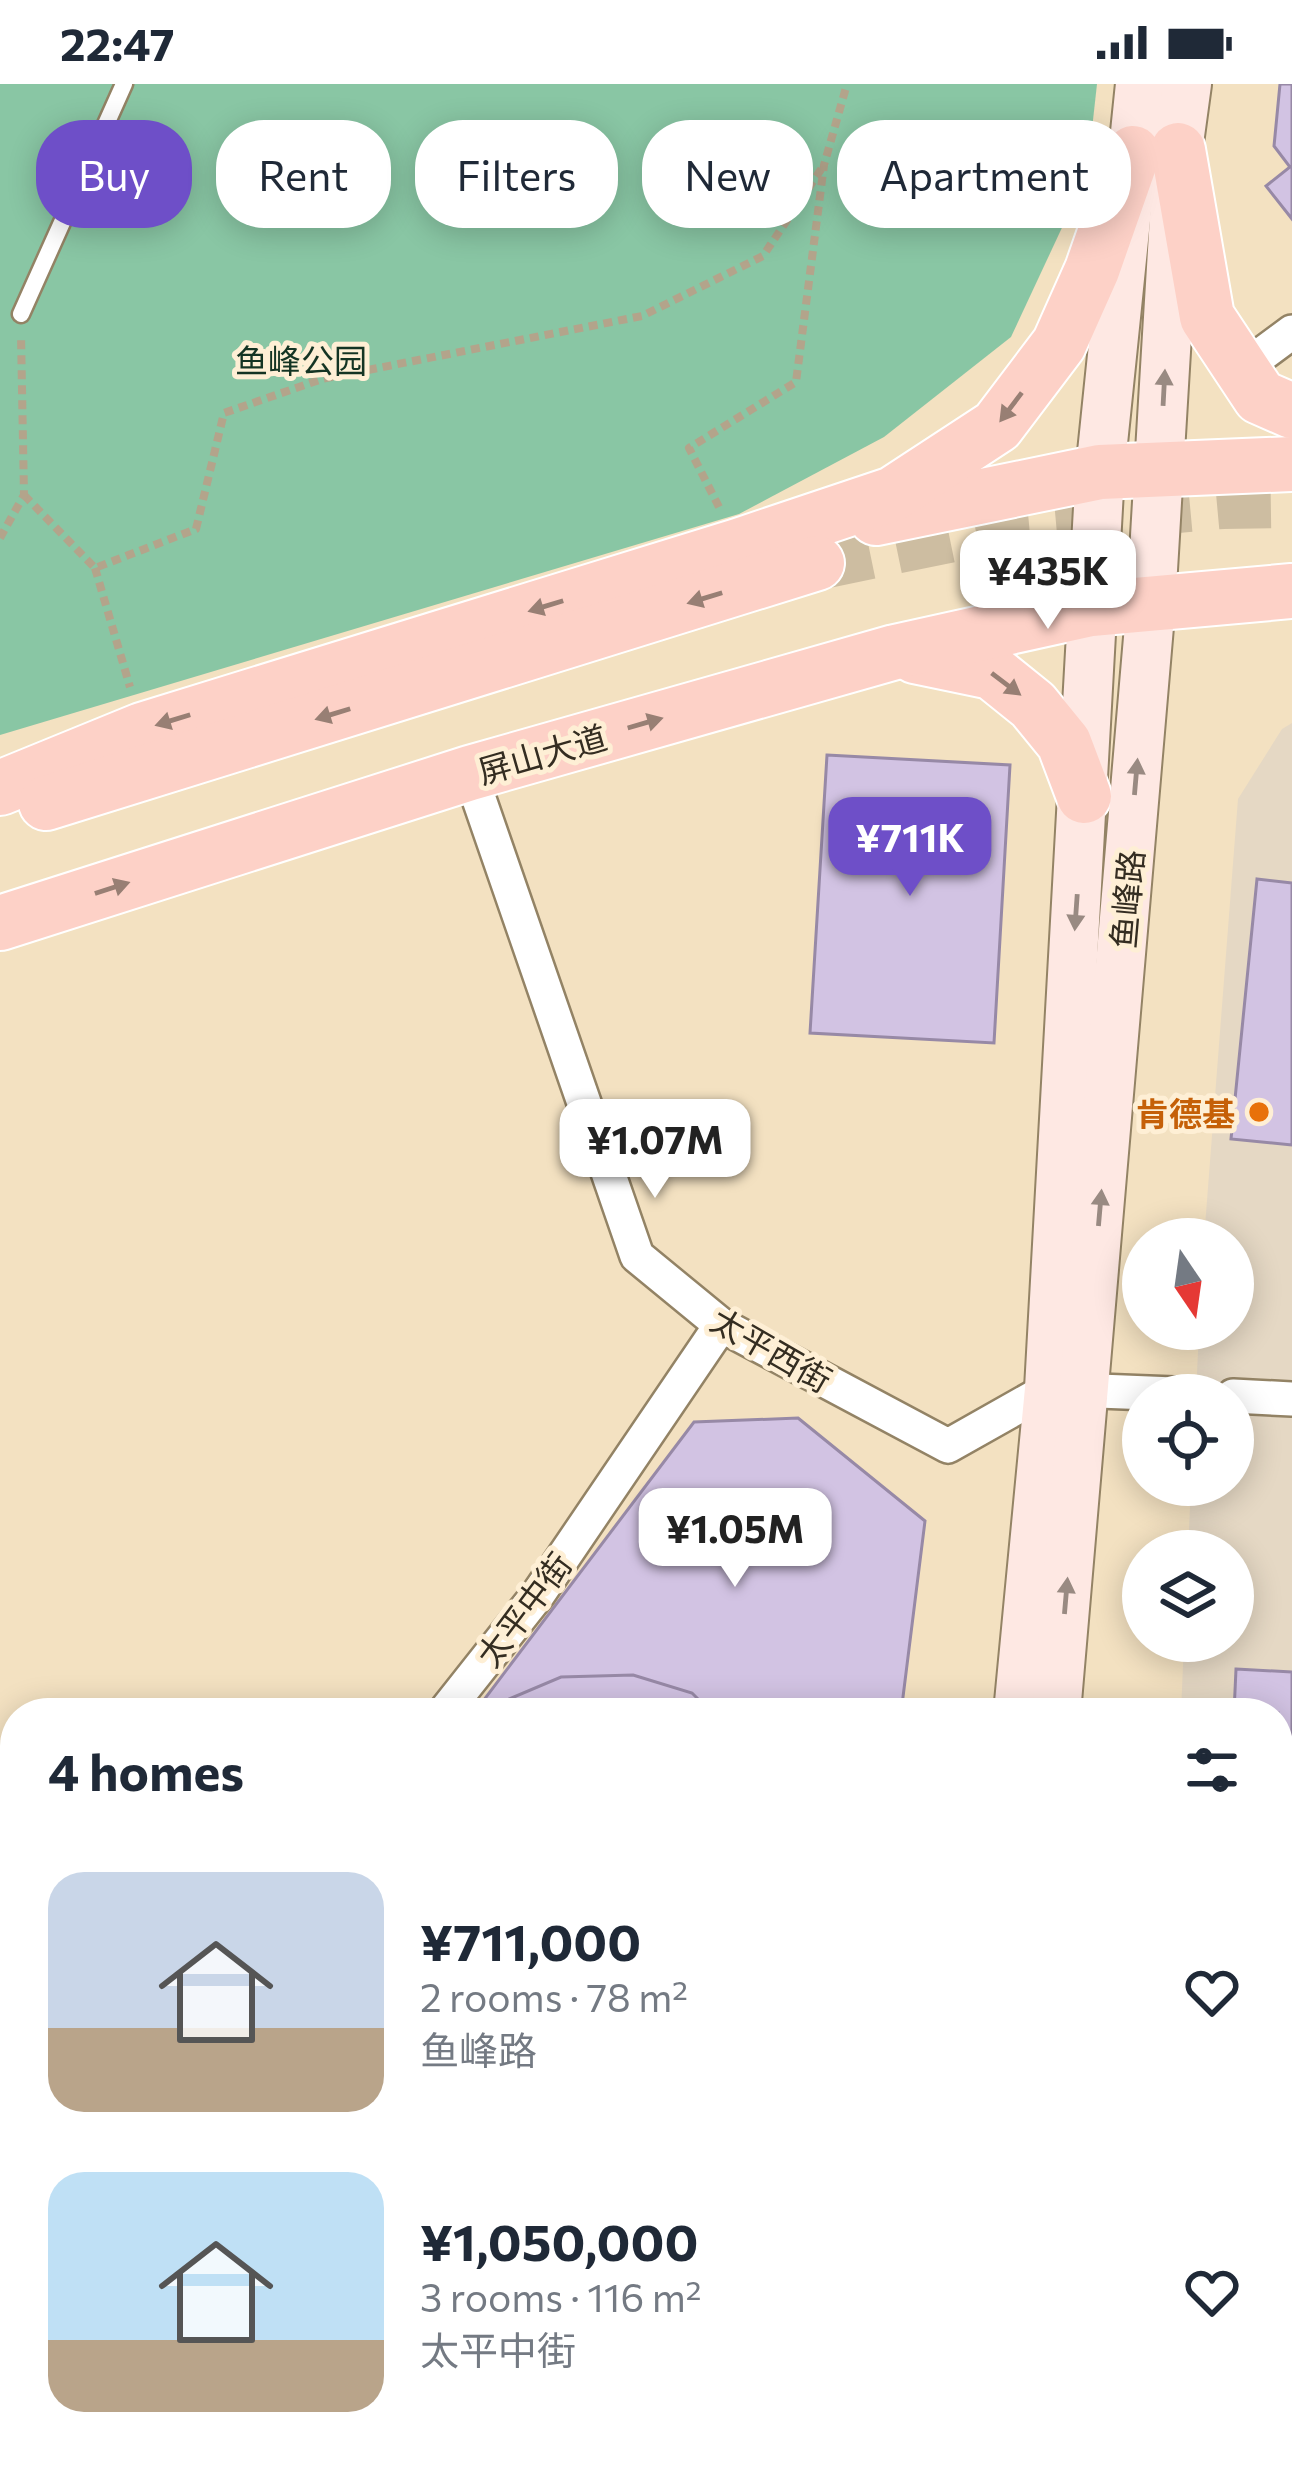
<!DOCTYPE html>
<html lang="en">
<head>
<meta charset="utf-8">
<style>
  body { margin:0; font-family:Commissioner,"Noto Sans SC",sans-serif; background:#f6f6f7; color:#1f2937; height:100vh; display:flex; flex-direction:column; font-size:45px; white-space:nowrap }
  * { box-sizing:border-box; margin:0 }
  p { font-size:39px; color:#747a83 }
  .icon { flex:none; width:66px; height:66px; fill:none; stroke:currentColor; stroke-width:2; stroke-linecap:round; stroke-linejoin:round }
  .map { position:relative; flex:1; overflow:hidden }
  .drawer { position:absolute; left:0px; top:1614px; width:1293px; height:768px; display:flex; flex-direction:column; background:#fff; border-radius:48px 48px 0 0; box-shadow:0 6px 30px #0003 }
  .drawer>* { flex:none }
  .guide { position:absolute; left:36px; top:36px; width:1221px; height:108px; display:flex; gap:24px }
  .needle { width:78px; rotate:167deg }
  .tools { position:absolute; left:1122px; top:1134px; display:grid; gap:24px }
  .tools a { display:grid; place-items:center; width:132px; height:132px; border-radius:50%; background:#fff; box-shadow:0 6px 30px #0003; font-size:60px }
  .price { position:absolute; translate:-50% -102px; padding:0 27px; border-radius:24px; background:#fff; color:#222; font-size:39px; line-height:78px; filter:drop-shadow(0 3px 6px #0008) }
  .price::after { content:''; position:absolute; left:50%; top:72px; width:36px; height:27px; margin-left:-18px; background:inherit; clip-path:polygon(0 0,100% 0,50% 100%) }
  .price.current { background:#6e4fc8; color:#fff }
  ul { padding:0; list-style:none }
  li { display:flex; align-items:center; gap:36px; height:300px; padding:0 48px }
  li span { display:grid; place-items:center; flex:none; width:336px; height:240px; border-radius:36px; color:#555 }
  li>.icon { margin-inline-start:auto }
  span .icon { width:144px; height:144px; fill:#fffc; stroke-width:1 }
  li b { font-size:51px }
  h2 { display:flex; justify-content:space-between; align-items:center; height:144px; padding:0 48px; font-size:51px }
  .pill { padding:0 42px; border-radius:48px; background:#fff; box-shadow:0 6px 30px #0003; font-size:42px; line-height:108px }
  .pill.current { background:#6e4fc8; color:#fff }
  .status { display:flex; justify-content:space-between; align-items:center; height:84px; padding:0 60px; background:#fff; direction:ltr }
  .status svg { height:33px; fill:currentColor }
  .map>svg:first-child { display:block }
  .commercial { fill:#e5d8c4 }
  .green { fill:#89c6a4 }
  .building { fill:#d2c3e3; stroke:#9789a6; stroke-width:3 }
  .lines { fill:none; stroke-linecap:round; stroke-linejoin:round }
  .primary-tunnel { stroke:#cdbda1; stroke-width:54; stroke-dasharray:54 27; stroke-linecap:butt }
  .lane-casing { stroke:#938365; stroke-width:21 }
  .street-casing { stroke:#938365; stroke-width:38 }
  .secondary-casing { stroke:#938365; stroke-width:52 }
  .primary-casing { stroke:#fff; stroke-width:58 }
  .path { stroke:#b3a48b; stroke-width:8; stroke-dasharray:9 6; stroke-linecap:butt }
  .lane { stroke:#fff; stroke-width:16 }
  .street { stroke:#fff; stroke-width:33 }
  .secondary { stroke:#fee8e3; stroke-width:48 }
  .primary { stroke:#fdd1c7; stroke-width:54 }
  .oneway { fill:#998a82 }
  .oneway2 { fill:#987f74 }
  .food-dot { fill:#e8710a; stroke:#feefd5; stroke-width:4.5 }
  .labels { text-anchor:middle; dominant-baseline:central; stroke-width:10; stroke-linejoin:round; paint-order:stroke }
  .park-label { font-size:33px; fill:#143423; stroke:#feefd5 }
  .street-label { font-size:33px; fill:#342d21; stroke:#feefd5 }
  .food-label { font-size:33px; font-weight:bold; fill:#c56008; stroke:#feefd5; text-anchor:end }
</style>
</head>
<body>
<div class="status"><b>22:47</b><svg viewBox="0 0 49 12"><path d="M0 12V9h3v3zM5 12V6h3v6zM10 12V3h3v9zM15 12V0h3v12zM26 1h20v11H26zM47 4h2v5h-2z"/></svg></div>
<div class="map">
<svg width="1292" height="2382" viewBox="0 0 1292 2382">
  <rect width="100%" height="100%" fill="#f3e1c1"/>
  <!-- commercial -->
  <g class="commercial">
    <path d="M1292,639V2325L1278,2326V1629H1181L1184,1557H1233V1467H1188L1191,1401H1233V1311H1196L1199,1245H1233V1155H1204L1238,715L1282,645Z"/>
    <path d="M531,2367H905L888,2382H530Z"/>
  </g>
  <!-- green -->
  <path class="green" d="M0,0H1097L1087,90L1011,253L884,353L739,430L0,651Z"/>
  <!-- building -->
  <g class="building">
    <path d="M1280,0H1292V135L1266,102L1290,83L1274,62Z"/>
    <path d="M827,671L1010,681L994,959L810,949Z"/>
    <path d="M1257,795L1292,799V1061L1231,1055Z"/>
    <path d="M798,1334L925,1437L901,1629H474L694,1338Z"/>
    <path d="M1236,1585L1292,1588V1866L1278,1865V1629H1234Z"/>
    <path d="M633,1591L692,1609L712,1629H497L509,1615L561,1593Z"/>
    <path d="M1278,1940H1292V2050L1278,2049Z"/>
    <path d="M1278,2131L1292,2132V2249L1278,2248Z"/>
  </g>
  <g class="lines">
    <!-- primary-tunnel -->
    <path class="primary-tunnel" d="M817,479L1026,436L1222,418L1292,417"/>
    <!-- lane casing -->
    <g class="lane-casing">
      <path id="lane" d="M21,230L124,0"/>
    </g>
    <!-- street casing -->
    <g class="street-casing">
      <g id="street">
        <path d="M1242,285L1292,248"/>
        <path d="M470,689L637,1172L721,1241L948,1362L1049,1305L1199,1311"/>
        <path d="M1233,1312L1292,1315"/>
        <path d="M444,1629L539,1509L721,1241"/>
        <path d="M0,2057L15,2045"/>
      </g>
    </g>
    <!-- secondary casing -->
    <g class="secondary-casing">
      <g id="secondary">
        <path d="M1018,1629L1049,1305L1100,388L1140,0"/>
        <path d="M1056,1629L1151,519L1178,66L1187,0"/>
        <path d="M1003,2367L1006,2382"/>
        <path d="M951,2382L952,2367"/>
      </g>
    </g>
    <!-- primary casing -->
    <g class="primary-casing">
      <g id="primary">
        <path d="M1178,66L1207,233L1260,313L1292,327"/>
        <path d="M876,434L1100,388L1292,380"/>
        <path d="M915,572L992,588L1033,621L1064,659L1084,712"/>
        <path d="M0,704L142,646L738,462L893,410L997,342L1059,260L1092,186L1133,69"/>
        <path d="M46,719L817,479"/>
        <path d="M0,839L470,689L895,568L1091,525L1292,507"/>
      </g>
    </g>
    <!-- path -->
    <g class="path">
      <path d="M24,411L95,484L196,445L224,329L322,295L642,232L763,172L824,81"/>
      <path d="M719,423L689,364L796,298L824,81L847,0"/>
      <path d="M0,454L24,411L21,251"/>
      <path d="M95,484L130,603"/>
    </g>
    <!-- lane -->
    <use href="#lane" class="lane"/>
    <!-- street -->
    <use href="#street" class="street"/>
    <!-- secondary -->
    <use href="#secondary" class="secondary"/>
    <!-- primary -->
    <use href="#primary" class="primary"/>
  </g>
  <!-- one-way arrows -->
  <defs><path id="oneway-solid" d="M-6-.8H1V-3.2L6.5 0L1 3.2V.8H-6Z" transform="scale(3)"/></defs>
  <g class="oneway">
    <use href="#oneway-solid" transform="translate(1164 304) rotate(-87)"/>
    <use href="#oneway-solid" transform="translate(1136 693) rotate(-85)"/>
    <use href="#oneway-solid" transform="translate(1076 828) rotate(94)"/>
    <use href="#oneway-solid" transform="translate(1100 1124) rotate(-85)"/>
    <use href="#oneway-solid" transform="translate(1066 1512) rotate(-85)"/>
  </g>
  <g class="oneway2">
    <use href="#oneway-solid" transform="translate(1011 323) rotate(127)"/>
    <use href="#oneway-solid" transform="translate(705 514) rotate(163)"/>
    <use href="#oneway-solid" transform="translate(546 522) rotate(163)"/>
    <use href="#oneway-solid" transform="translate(1006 600) rotate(37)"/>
    <use href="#oneway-solid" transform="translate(333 630) rotate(163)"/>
    <use href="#oneway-solid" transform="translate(173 636) rotate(163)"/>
    <use href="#oneway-solid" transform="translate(645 639) rotate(-16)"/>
    <use href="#oneway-solid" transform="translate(112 804) rotate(-18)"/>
  </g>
  <!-- markers -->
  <circle class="food-dot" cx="1259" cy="1028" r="12"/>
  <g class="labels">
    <!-- park labels -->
    <g class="park-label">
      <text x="301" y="275">鱼峰公园</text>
    </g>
    <!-- street labels -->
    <g class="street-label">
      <text transform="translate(542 669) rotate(-16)">屏山大道</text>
      <text transform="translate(1126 815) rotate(-85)">鱼峰路</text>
      <text transform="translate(772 1265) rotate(30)">太平西街</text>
      <text transform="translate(523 1525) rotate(-53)">太平中街</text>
    </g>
    <!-- food labels -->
    <g class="food-label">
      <text x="1235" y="1028">肯德基</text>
    </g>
  </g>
</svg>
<div class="tools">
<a><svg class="needle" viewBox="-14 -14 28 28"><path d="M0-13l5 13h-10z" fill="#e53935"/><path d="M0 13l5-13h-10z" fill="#747a83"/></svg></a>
<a><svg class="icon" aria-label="locate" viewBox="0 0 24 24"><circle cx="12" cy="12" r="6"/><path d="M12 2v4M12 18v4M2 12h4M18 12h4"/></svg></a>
<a><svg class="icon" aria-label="layers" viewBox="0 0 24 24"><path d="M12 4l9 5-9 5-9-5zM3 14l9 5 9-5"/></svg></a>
</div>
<b class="price" style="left:1048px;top:548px">¥435K</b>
<b class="price current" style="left:910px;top:815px">¥711K</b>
<b class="price" style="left:655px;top:1117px">¥1.07M</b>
<b class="price" style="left:735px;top:1506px">¥1.05M</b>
<div class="guide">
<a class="pill current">Buy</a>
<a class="pill">Rent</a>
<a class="pill">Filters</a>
<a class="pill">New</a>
<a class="pill">Apartment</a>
</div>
<section class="drawer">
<h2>4 homes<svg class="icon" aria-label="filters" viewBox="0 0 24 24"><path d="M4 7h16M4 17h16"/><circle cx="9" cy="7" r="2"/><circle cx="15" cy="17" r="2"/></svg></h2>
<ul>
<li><span style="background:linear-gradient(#c9d6e8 65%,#b9a48a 0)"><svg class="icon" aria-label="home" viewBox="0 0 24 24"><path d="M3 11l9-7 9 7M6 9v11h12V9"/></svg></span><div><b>¥711,000</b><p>2 rooms · 78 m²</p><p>鱼峰路</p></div><svg class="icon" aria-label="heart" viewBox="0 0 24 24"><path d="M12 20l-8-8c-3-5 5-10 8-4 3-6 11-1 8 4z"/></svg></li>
<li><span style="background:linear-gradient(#bfe0f5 70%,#b9a48a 0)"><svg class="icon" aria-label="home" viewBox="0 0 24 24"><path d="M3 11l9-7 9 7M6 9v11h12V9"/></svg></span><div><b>¥1,050,000</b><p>3 rooms · 116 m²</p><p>太平中街</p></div><svg class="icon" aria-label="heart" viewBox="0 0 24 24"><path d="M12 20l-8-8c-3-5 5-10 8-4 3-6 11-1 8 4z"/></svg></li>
</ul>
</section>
</div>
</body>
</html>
